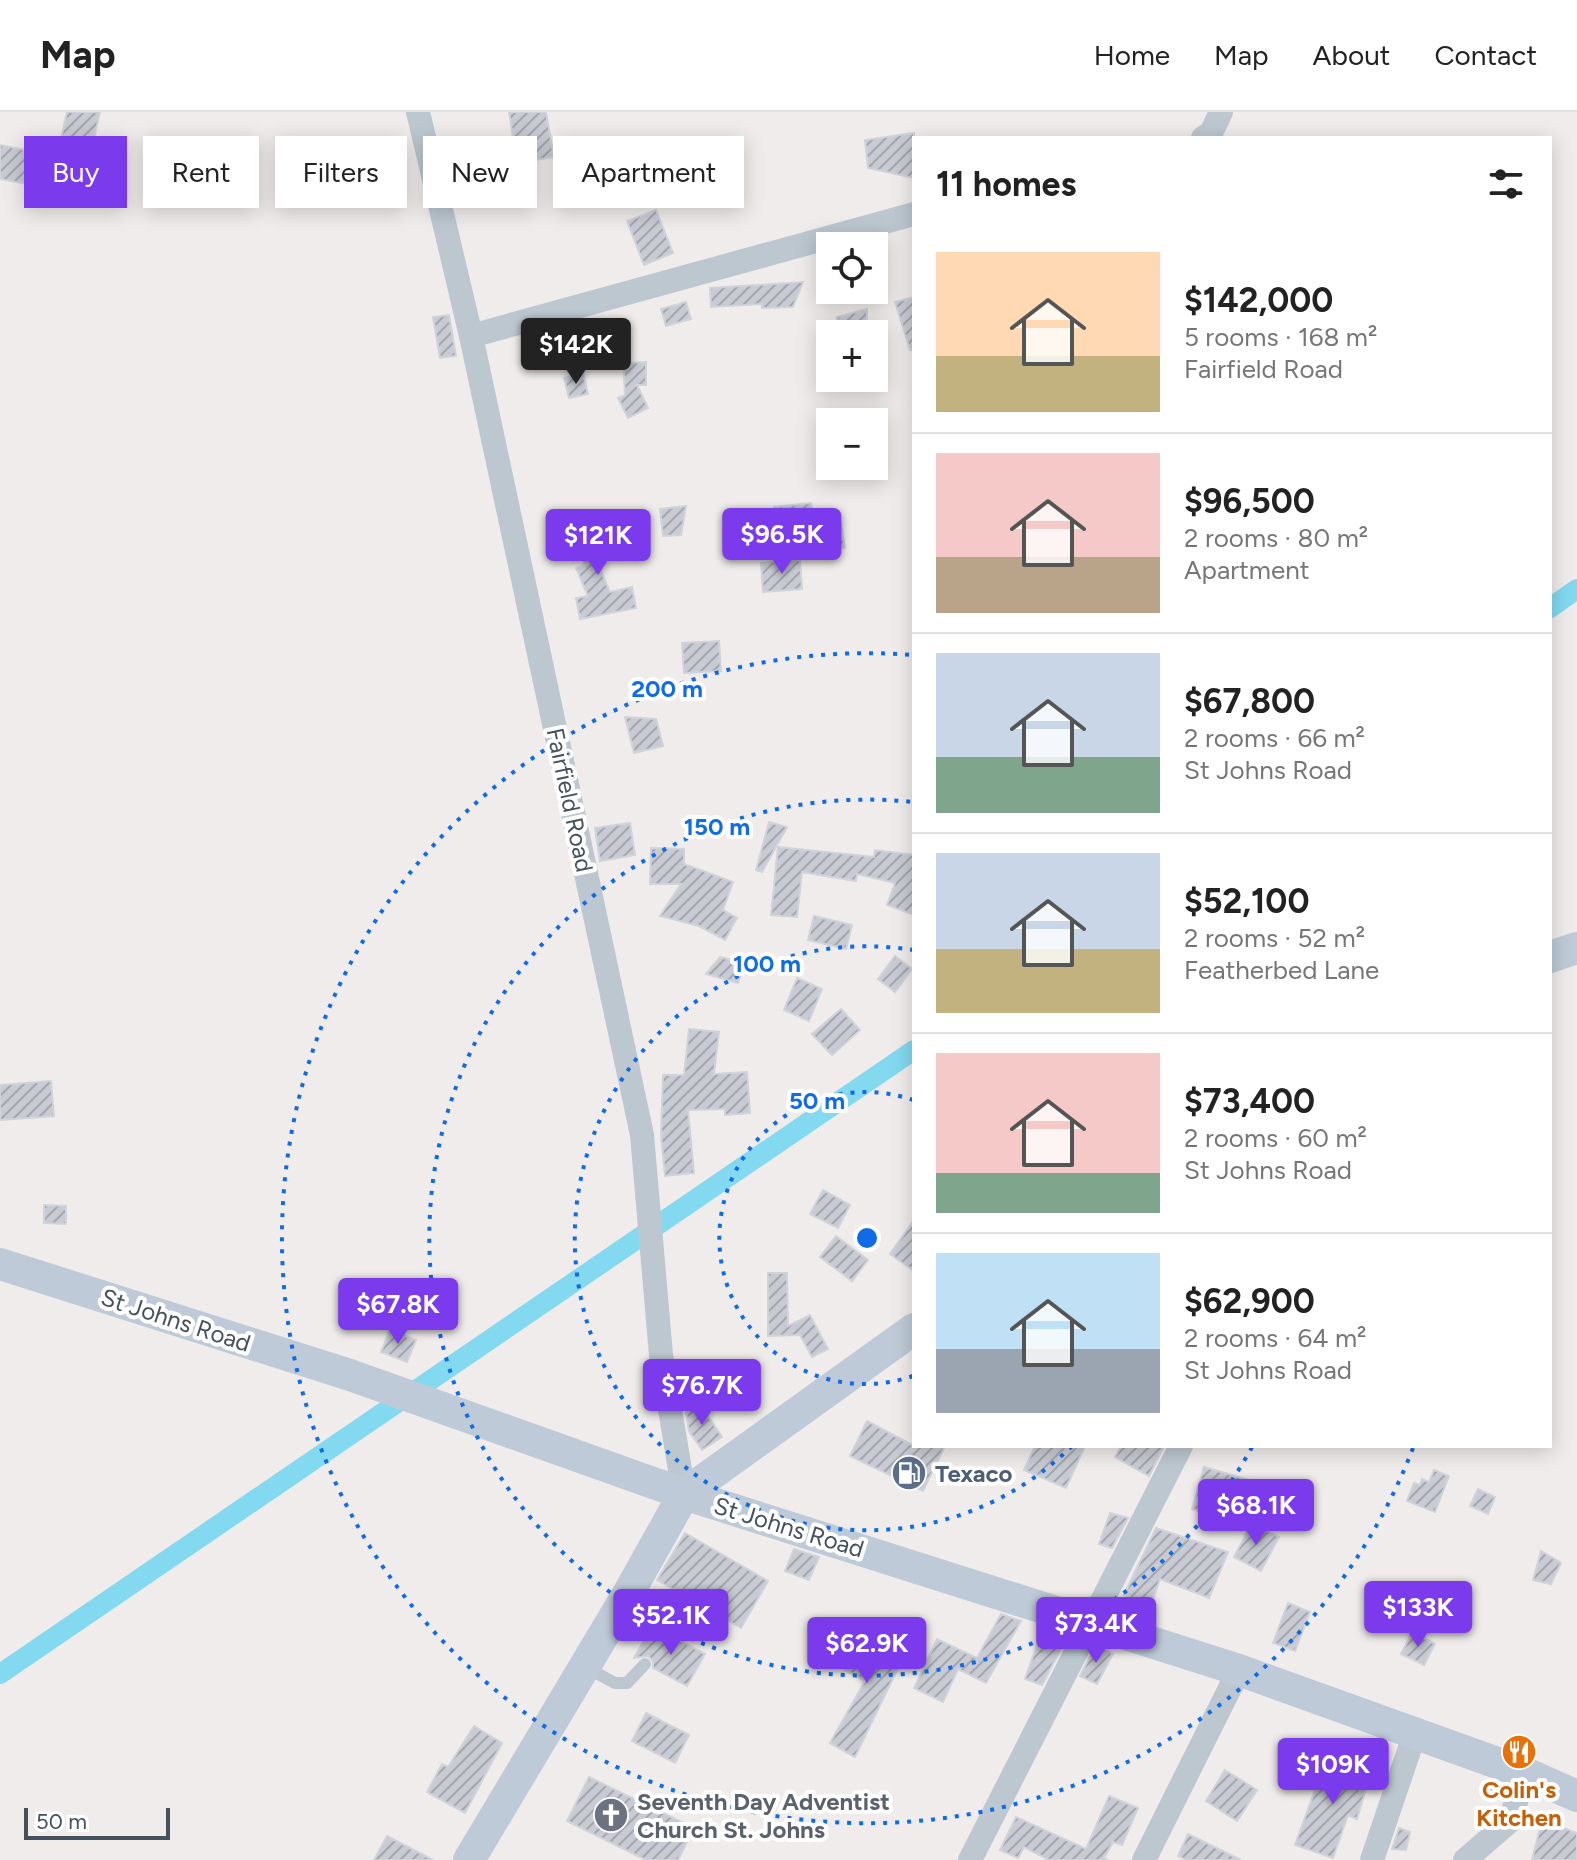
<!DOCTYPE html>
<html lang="en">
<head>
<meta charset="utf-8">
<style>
  body { margin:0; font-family:Figtree,sans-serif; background:#f6f6f6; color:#222; height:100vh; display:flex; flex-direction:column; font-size:30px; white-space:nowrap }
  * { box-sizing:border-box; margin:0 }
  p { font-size:26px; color:#767676 }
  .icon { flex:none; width:44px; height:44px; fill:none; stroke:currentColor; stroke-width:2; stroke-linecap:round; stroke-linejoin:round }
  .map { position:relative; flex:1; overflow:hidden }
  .side { position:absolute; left:912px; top:24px; width:640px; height:1312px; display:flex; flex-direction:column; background:#fff; border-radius:0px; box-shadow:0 4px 20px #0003 }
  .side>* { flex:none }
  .hud { position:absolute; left:24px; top:24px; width:760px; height:72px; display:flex; gap:16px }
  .fabs { position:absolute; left:816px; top:120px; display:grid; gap:16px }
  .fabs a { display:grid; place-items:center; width:72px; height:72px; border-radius:0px; background:#fff; box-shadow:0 4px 20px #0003; font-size:40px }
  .scale { position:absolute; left:24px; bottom:20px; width:146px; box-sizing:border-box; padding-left:8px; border:4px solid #44505b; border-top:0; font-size:22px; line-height:28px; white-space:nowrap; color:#44505b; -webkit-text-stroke:6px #fff; paint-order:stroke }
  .price { position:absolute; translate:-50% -68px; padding:0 18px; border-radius:8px; background:#7c3aed; color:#fff; font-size:26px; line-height:52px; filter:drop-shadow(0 2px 4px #0008) }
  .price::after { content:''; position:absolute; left:50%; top:48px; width:24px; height:18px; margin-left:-12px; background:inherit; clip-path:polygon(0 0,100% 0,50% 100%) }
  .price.active { background:#222; color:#fff }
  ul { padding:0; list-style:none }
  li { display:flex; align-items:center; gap:24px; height:200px; padding:0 24px }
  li+li { border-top:2px solid #e0e0e0 }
  li span { display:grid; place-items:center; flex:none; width:224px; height:160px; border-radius:0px; color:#555 }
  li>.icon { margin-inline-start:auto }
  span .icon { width:96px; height:96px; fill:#fffc; stroke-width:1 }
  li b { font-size:34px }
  h2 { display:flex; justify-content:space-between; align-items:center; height:96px; padding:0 24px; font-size:34px }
  .tag { padding:0 28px; border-radius:0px; background:#fff; box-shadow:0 4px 20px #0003; font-size:28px; line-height:72px }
  .tag.active { background:#7c3aed; color:#fff }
  header { display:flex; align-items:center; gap:48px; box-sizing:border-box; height:112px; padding:0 40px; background:#fff; border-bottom:2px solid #e0e0e0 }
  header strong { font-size:38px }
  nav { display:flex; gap:44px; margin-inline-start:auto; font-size:28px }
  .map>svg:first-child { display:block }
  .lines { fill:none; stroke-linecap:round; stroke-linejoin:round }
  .canal { stroke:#82d9f0; stroke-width:20 }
  .building { fill:url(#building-hatch); stroke:#d0d3d9; stroke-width:2 }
  .lane { stroke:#bcc7d0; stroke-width:12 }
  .street { stroke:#bcc7d0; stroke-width:24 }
  .secondary { stroke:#becad7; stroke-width:32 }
  .ring { fill:none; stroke:#106ce6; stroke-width:4; stroke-dasharray:4 8 }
  .labels { text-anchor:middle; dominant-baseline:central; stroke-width:8; stroke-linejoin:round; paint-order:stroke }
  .street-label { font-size:24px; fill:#44505b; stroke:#fff }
  .service-label { font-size:24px; font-weight:bold; fill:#4e5e75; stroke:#fff; text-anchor:start }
  .food-label { font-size:24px; font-weight:bold; fill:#c56008; stroke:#fff }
  .worship-label { font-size:24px; font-weight:bold; fill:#5b616d; stroke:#fff; text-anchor:start }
  .centre { fill:#106ce6; stroke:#fff; stroke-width:4 }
  .ring-label { font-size:24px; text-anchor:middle; font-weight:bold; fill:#106ce6; stroke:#fff; stroke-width:8; stroke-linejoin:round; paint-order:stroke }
</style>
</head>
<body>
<header>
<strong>Map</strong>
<nav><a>Home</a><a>Map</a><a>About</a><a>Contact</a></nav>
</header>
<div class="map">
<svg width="1577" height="1748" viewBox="0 0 1577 1748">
  <defs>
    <pattern id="building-hatch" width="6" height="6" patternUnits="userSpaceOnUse" patternTransform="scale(2)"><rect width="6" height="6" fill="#c8cbd3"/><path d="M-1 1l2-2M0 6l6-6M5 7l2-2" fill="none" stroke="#a4a7ae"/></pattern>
  </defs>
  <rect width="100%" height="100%" fill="#f0ecec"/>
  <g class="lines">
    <!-- canal -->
    <g class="canal">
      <path d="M1550,496L1577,477"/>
      <path d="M0,1562L914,938"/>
    </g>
  </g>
  <!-- building -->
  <g class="building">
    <path d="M67,0H100L80,88L48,81L49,76L0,67V33L57,44Z"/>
    <path d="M509,0H546L554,45L517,51Z"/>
    <path d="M914,21V66L868,56L865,28Z"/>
    <path d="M656,98L673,141L644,153L627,109Z"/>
    <path d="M803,170L793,195L762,196V192L711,195L710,176Z"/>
    <path d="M914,185V238H910L895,190Z"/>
    <path d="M686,190L691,207L666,214L661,197Z"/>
    <path d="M867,197V222H836L837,205Z"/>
    <path d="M449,203L456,244L440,246L433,205Z"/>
    <path d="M623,246L626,251L646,250V273H637L648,296L628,306L618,286L625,283Z"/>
    <path d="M583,261L588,282L569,286L564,266Z"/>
    <path d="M811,391L814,414L777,418L774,395Z"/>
    <path d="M686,394L681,423L663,424L660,397Z"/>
    <path d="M606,410L610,432L591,436L610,480L632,475L636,496L580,507L576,486L588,484L576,456L584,453L576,415Z"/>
    <path d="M841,411L845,436L811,441L807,416Z"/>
    <path d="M800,448L802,477L763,480L761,451Z"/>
    <path d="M719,529L721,559L684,561L682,531Z"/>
    <path d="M625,605L656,607L663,634L634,641Z"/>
    <path d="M769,710L787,715L762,760L756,758Z"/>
    <path d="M630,711L635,743L600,749L595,716Z"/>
    <path d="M778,735L874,745L875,738L914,743V803L887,793L895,771L857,762L856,769L802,760L797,805L771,803Z"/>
    <path d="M651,736L684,737V752L733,770L723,798L737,806L725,828L699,814L660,804L681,772H650Z"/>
    <path d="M814,804L852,813L846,837L808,828Z"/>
    <path d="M895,844L912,857L895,880L878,867Z"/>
    <path d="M720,845L744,851L738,871L706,862Z"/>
    <path d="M797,866L822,877L809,909L784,898Z"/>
    <path d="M841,897L860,918L832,943L812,922Z"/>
    <path d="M689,917L719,920L714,962L747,960L750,1001L725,1003V997L688,998L694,1061L665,1064L661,1023L663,963H684Z"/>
    <path d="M51,969L54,1004L0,1008V973Z"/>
    <path d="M823,1078L850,1093L838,1116L810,1102Z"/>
    <path d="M44,1093L66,1094V1112L44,1111Z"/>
    <path d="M914,1108V1159L890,1142Z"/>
    <path d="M836,1124L868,1148L852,1169L820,1145Z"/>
    <path d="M768,1161H787L788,1214L810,1203L828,1237L812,1245L800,1223L768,1224Z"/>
    <path d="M390,1218L416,1228L407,1250L381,1240Z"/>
    <path d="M700,1292L722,1325L702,1338L689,1319L686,1301Z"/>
    <path d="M867,1309L914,1334H945L923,1379L850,1344Z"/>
    <path d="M1035,1334H1085L1066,1376L1024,1358Z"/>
    <path d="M1121,1334H1164L1149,1364L1115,1345Z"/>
    <path d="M1204,1355L1253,1369L1241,1411L1192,1397Z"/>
    <path d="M1434,1358L1449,1364L1435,1400L1407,1389L1414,1371L1420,1373L1422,1367L1429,1370Z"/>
    <path d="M1478,1377L1495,1385L1488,1402L1470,1394Z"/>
    <path d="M1110,1401L1128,1406L1112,1436L1099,1432Z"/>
    <path d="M1252,1411L1279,1425L1261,1459L1234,1445Z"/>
    <path d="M1156,1416L1228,1440L1209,1486L1160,1467L1151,1493L1124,1483Z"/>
    <path d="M685,1421L768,1469L741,1516L657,1468Z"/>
    <path d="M794,1437L819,1445L809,1468L785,1459Z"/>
    <path d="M1541,1439L1561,1451L1551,1472L1533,1468Z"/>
    <path d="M1288,1491L1310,1500L1295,1539L1273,1531Z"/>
    <path d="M1001,1502L1021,1509L986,1571L958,1557L943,1590L914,1576L937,1527L977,1546Z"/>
    <path d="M871,1509L900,1524L888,1546L892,1548L889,1552L898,1556L855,1645L830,1631L865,1569L844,1558L858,1523L863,1526Z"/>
    <path d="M651,1516L655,1526L668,1522L705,1542L687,1574L653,1556V1549L648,1544L634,1546Z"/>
    <path d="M1412,1520L1435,1532L1424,1553L1401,1542Z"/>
    <path d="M1040,1524L1064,1531L1042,1573L1025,1567Z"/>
    <path d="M1096,1533L1113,1542L1097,1572L1080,1564Z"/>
    <path d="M646,1601L689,1623L675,1651L632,1629Z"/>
    <path d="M474,1614L502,1631L465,1701L427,1680L442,1652L448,1655Z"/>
    <path d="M1339,1643L1371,1659L1357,1707L1348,1703L1333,1746L1295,1733L1315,1678L1308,1675L1314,1656L1329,1664Z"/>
    <path d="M1225,1658L1257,1678L1237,1709L1206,1689Z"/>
    <path d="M589,1665L694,1716L678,1748H646L567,1709Z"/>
    <path d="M1491,1669L1505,1674L1503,1682L1489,1679Z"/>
    <path d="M1109,1684L1138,1696L1122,1733L1113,1730L1104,1746L1108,1748H1049L1024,1735L1018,1746L1000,1738L1016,1705L1086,1737Z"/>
    <path d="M1542,1708L1577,1721V1748H1532Z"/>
    <path d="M1399,1716L1410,1720L1406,1738L1392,1737Z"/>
    <path d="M1188,1722L1241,1748H1186L1178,1744Z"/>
    <path d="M387,1724L433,1748H374Z"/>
  </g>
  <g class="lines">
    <!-- lane -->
    <g class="lane">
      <path d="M628,1482C647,1492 660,1496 660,1518"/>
      <path d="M585,1555L615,1571H627L645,1552"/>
    </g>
    <!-- street -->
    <g class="street">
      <path d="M418,0L471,224L642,1023L661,1243L684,1382"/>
      <path d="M1203,26L1211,21L1221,0"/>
      <path d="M471,224L914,102"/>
      <path d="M970,1748L1181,1334"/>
      <path d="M1144,1748L1239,1558"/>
      <path d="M1372,1748L1415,1621"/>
      <path d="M1465,1748L1510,1709L1525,1661"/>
    </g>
    <!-- secondary -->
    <g class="secondary">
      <path d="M1550,845L1577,836"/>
      <path d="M0,1152L350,1263L684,1382L1239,1558L1525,1661L1577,1684"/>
      <path d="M469,1748L628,1482L684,1382L914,1217"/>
    </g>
  </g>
  <!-- distance rings -->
  <g class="ring">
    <path d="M913 1264A146 146 0 1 1 913 988"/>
    <path d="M1072 1334A292 292 0 1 1 913 838"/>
    <path d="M1252 1335A438 438 0 1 1 913 690"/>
    <path d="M1413 1336A585 585 0 1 1 913 543"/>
  </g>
  <!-- icons -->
  <defs>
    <g id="fuel-disc" transform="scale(1.8)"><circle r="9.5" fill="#5c6f8a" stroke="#fff"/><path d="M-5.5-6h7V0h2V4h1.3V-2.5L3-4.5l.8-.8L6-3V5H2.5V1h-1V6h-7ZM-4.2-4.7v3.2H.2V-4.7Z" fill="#fff"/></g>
    <g id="restaurant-disc" transform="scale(1.8)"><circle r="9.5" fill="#e8710a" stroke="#fff"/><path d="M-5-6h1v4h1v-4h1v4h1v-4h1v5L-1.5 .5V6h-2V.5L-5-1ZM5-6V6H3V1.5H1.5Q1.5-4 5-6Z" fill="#fff"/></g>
    <g id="church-disc" transform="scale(1.8)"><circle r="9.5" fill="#6b7280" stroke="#fff"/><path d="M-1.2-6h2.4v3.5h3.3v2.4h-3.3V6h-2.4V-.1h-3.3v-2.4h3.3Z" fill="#fff"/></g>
  </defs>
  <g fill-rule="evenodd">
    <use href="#fuel-disc" x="909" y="1361"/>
    <use href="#restaurant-disc" x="1519" y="1640"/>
    <use href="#church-disc" x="611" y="1703"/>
  </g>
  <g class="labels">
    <!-- street labels -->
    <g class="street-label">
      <text transform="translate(570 688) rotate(78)">Fairfield Road</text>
      <text transform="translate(176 1208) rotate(18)">St Johns Road</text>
      <text transform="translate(789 1415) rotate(17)">St Johns Road</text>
    </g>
    <!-- service labels -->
    <g class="service-label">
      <text x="935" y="1361">Texaco</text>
    </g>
    <!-- food labels -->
    <g class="food-label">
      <text x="1519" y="1677">Colin's<tspan x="1519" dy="28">Kitchen</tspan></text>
    </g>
    <!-- worship labels -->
    <g class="worship-label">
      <text x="637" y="1689">Seventh Day Adventist<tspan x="637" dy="28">Church St. Johns</tspan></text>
    </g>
  </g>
  <circle cx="867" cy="1126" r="12" class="centre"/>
  <g class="ring-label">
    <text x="667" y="585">200 m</text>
    <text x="717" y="723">150 m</text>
    <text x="767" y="860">100 m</text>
    <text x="817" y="997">50 m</text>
  </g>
</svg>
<div class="fabs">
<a><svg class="icon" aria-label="locate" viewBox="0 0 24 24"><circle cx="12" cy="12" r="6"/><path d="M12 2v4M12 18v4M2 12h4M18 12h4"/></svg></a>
<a>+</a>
<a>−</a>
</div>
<div class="scale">50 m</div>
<b class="price active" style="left:576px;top:274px">$142K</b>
<b class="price" style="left:782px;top:464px">$96.5K</b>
<b class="price" style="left:598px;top:465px">$121K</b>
<b class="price" style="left:398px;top:1234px">$67.8K</b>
<b class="price" style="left:702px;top:1315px">$76.7K</b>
<b class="price" style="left:1256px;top:1435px">$68.1K</b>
<b class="price" style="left:1418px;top:1537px">$133K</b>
<b class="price" style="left:671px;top:1545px">$52.1K</b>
<b class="price" style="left:1096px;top:1553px">$73.4K</b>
<b class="price" style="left:867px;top:1573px">$62.9K</b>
<b class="price" style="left:1333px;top:1694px">$109K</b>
<div class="hud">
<a class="tag active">Buy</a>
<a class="tag">Rent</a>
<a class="tag">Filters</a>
<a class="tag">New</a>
<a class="tag">Apartment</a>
</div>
<section class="side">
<h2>11 homes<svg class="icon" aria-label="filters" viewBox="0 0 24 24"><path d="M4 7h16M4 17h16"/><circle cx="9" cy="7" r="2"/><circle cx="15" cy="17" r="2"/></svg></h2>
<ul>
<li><span style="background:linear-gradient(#ffd9b3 65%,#c2b280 0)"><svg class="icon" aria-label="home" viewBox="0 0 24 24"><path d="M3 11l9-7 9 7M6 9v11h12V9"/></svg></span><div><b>$142,000</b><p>5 rooms · 168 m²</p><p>Fairfield Road</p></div></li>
<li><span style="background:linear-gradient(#f6c9c9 65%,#b9a48a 0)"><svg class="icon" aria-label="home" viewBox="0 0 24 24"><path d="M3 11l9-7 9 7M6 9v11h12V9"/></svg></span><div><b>$96,500</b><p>2 rooms · 80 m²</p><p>Apartment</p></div></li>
<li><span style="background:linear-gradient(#c9d6e8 65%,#7fa58c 0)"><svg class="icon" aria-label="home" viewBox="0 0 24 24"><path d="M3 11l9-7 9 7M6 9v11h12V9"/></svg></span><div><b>$67,800</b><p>2 rooms · 66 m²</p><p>St Johns Road</p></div></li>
<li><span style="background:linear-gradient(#c9d6e8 60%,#c2b280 0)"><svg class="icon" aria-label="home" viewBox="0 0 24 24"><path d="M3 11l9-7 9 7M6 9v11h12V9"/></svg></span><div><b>$52,100</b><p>2 rooms · 52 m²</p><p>Featherbed Lane</p></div></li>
<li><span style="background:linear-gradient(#f6c9c9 75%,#7fa58c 0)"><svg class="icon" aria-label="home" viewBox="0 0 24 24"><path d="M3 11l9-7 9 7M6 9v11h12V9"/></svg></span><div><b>$73,400</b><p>2 rooms · 60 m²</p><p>St Johns Road</p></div></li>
<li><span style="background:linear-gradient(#bfe0f5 60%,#9aa5b1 0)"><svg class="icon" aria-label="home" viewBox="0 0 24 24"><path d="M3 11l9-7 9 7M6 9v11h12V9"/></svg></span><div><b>$62,900</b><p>2 rooms · 64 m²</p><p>St Johns Road</p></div></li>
</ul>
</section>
</div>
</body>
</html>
